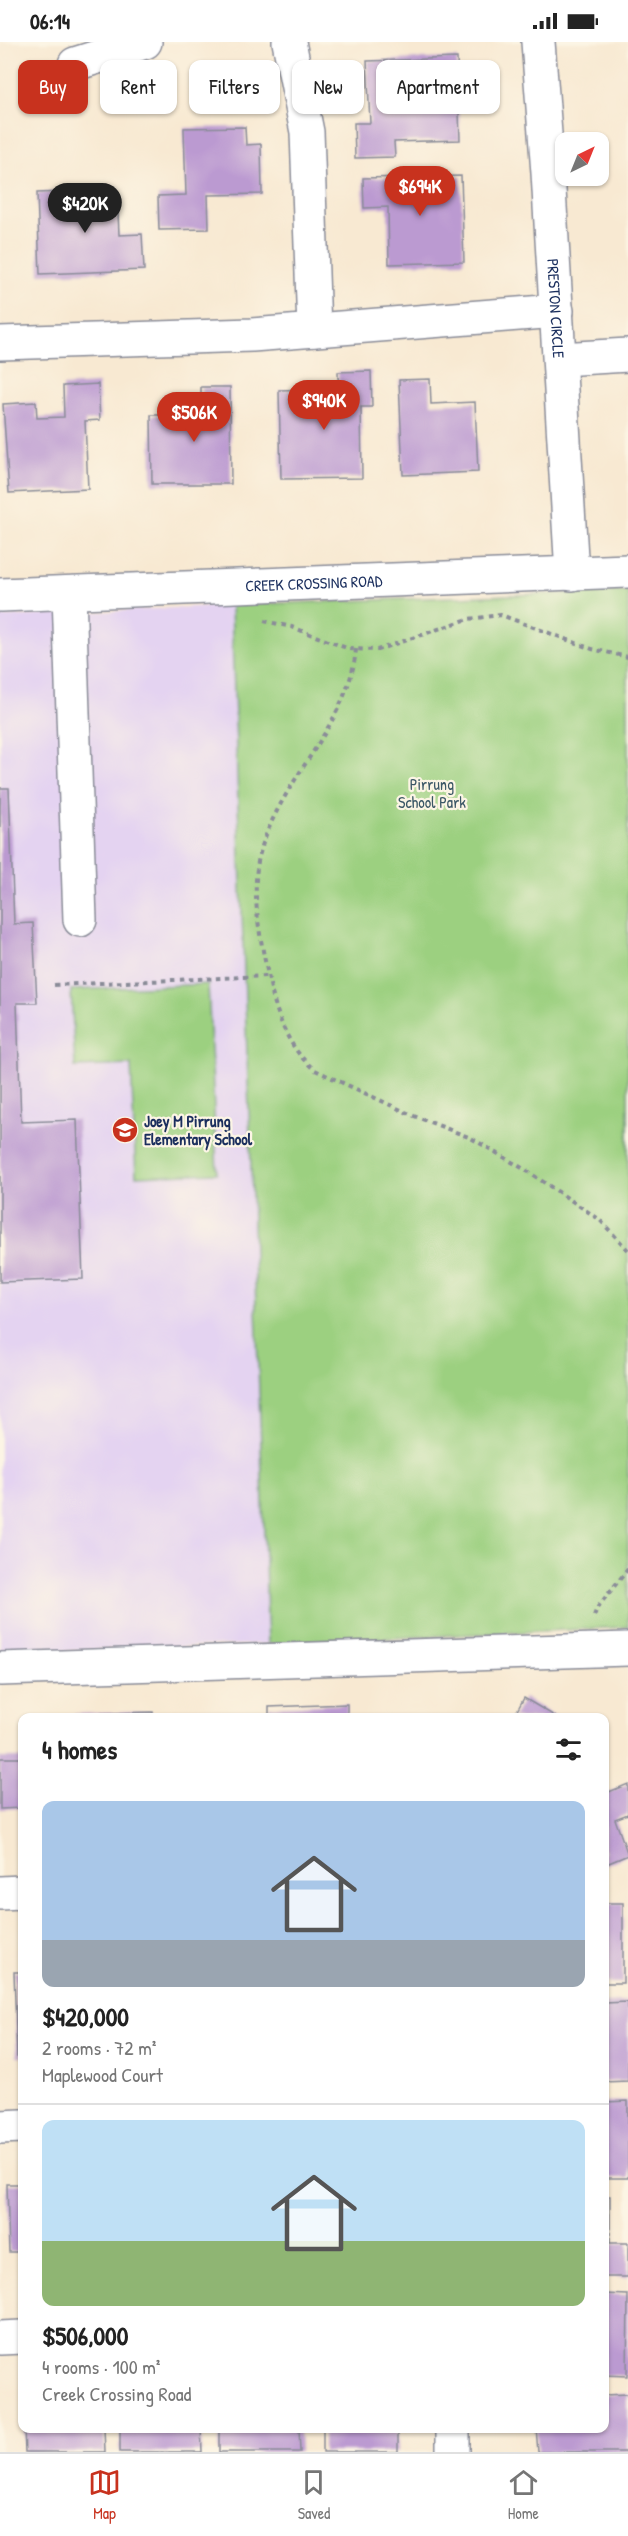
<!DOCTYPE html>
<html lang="en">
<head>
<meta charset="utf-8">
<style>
  body { margin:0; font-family:"Patrick Hand",sans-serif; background:#f6f6f6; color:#222; height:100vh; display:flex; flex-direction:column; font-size:22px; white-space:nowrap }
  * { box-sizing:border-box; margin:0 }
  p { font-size:20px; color:#767676 }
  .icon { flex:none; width:33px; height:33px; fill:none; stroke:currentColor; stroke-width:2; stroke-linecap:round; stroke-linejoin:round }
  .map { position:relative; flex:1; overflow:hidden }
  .drawer { position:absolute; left:18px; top:1671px; width:591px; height:720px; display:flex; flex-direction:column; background:#fff; border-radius:12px; box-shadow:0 2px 4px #0004 }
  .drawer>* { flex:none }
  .top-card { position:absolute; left:18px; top:18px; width:592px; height:54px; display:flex; gap:12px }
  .needle { width:39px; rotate:43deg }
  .controls { position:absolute; left:555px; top:90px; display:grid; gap:12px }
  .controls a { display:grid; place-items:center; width:54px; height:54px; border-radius:12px; background:#fff; box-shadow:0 2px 4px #0004; font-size:30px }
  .price { position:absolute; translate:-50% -51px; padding:0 14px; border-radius:21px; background:#c8321e; color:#fff; font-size:20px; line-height:39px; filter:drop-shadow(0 2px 3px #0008) }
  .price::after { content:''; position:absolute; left:50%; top:36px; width:18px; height:14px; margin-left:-9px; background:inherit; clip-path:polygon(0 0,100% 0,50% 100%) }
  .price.on { background:#222; color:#fff }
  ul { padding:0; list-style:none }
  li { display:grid; align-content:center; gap:12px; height:318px; padding:0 24px }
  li+li { border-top:2px solid #e0e0e0 }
  li span { display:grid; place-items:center; height:186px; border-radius:12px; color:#555 }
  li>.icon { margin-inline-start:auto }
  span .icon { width:108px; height:108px; fill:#fffc; stroke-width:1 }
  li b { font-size:26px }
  h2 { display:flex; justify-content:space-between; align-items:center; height:72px; padding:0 24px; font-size:26px }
  .pill { padding:0 21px; border-radius:12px; background:#fff; box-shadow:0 2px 4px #0004; font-size:21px; line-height:54px }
  .pill.on { background:#c8321e; color:#fff }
  .status { display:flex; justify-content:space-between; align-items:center; height:42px; padding:0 30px; background:#fff; direction:ltr }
  .status svg { height:16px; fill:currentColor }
  .tabs { display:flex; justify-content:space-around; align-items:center; height:84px; border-top:2px solid #e0e0e0; background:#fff; font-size:16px; color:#767676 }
  .tabs a { display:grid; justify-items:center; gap:3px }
  .tabs .on { color:#c8321e }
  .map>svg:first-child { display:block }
  .built { fill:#e4d3f1 }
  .green { fill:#9cd080; stroke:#5c806f; stroke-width:1.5 }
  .building { fill:#bb9ad1 }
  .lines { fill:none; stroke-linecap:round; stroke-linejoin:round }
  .minor-casing { stroke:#8a8c98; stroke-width:36 }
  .path { stroke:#8a8c98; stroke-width:4; stroke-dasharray:4.5 4.5; stroke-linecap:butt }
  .minor { stroke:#fff; stroke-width:33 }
  .labels { text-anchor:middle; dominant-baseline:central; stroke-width:4.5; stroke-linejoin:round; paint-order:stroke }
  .street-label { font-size:16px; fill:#1b2f5e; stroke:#fcf5e5 }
  .park-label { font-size:16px; fill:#3b5766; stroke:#fcf5e5 }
  .poi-label { font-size:16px; font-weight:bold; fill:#1b2f5e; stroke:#fcf5e5; text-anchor:start }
</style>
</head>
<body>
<div class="status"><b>06:14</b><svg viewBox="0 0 49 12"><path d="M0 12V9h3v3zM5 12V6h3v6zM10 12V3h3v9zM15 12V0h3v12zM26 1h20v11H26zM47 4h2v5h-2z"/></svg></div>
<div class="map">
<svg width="628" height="2410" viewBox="0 0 628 2410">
  <rect width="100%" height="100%" fill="#fcf5e5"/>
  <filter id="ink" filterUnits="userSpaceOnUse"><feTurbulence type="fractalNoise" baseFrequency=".0167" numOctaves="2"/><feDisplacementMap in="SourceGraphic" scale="12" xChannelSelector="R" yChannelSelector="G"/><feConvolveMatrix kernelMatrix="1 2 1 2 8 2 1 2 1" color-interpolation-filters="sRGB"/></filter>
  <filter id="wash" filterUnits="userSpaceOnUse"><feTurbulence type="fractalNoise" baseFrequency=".008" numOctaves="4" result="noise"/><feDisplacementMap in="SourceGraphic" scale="24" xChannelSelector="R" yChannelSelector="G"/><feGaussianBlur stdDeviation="1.35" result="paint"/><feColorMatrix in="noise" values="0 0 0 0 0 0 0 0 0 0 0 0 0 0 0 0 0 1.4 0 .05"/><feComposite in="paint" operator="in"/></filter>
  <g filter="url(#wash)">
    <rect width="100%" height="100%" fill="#f8e9d2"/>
    <!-- built -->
    <path class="built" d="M231,563L268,1602L0,1611V575Z"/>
    <!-- green -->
    <g class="green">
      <path d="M628,549V1585L268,1602L231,563Z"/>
      <path d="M208,942L217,1131L136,1134L131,1023L75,1025L71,948Z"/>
    </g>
    <g id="blocks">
      <!-- building -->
      <g class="building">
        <path d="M457,16L460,98L394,100L395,115L355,116L354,81H370L367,19Z"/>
        <path d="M245,85L246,103L261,102L262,152L208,153L209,187L159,188L158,154L186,153L184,86Z"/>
        <path d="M461,134L464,220L389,222L388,165L364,166L363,136Z"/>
        <path d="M117,148L119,193L142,192L144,228L40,232L37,151Z"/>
        <path d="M371,329L372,365H361L362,436L281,437L279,348L312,347V364L339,363L338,330Z"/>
        <path d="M430,337L431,362L475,360L478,430L403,433L399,338Z"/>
        <path d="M98,342L100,378L85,379L88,447L9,451L3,362L36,360L37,376L64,375L63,344Z"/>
        <path d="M201,345H230L231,442H152L151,373H201Z"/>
        <path d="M0,746H9L14,882L33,881L37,961H17L21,1080L77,1078L83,1237L0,1240Z"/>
        <path d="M524,1656L558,1676H513Z"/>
        <path d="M347,1662V1676H269V1665Z"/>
        <path d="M153,1670V1676H75L74,1672Z"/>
        <path d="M0,1716H22V1766L0,1767Z"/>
        <path d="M628,1742V1772L615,1777L628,1813L604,1823V1752Z"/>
        <rect x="604" y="1861" width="19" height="80"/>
        <path d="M14,1930H22V2015H17Z"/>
        <path d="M628,1960V2039L604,2040V1961Z"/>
        <path d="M628,2059V2136H604V2060Z"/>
        <path d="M7,2142H22V2210H9Z"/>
        <path d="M604,2154H610V2201H628V2235H604Z"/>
        <path d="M604,2252L628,2253L627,2334L604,2333Z"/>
        <path d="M628,2352V2410H538L536,2386H604V2353Z"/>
        <path d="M24,2386H104L105,2410H25Z"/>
        <path d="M120,2386H201L202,2410H120Z"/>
        <path d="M219,2386H299L300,2410H219Z"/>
        <rect x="323" y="2386" width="75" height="24"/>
      </g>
    </g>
  </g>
  <g filter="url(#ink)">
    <use href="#blocks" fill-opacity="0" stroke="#8a8c98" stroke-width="1.5"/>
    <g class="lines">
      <!-- minor casing -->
      <g class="minor-casing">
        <g id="minor">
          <path d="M289,0L307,90L314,288"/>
          <path id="s1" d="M538,0L548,131L572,532"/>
          <path d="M75,22L145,0"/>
          <path d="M0,301L252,293L557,269"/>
          <path d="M560,317L628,313"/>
          <path d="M69,552L80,878"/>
          <path id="s2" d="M0,553L628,529"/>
          <path d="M0,1627L628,1607"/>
          <path d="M0,1851L22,1850"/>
          <path d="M0,2085L22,2084"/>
          <path d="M0,2296L22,2295"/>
          <path d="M453,2386V2410"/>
        </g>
      </g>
      <!-- path -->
      <g class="path">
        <path d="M264,579L292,585L349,607L377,608L468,577L501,573L592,607L628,615"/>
        <path d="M356,607C349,684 280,737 260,811C250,847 260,896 268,933C275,968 286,1005 315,1028L414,1074L471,1096L524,1127L599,1177L628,1208"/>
        <path d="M54,943L268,934"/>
        <path d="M594,1574L597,1566L628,1527"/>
      </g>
      <!-- minor -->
      <use href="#minor" class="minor"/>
    </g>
  </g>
  <!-- icons -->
  <defs>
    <g id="school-disc" transform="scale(1.35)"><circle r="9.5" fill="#c8321e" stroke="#fcf5e5"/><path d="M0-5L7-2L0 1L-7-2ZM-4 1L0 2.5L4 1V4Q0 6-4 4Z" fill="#fff"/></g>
  </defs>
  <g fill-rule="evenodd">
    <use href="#school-disc" x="125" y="1088"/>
  </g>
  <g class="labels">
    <!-- street labels -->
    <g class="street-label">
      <text stroke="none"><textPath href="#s1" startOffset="267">PRESTON CIRCLE</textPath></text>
      <text stroke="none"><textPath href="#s2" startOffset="314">CREEK CROSSING ROAD</textPath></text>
    </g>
    <!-- park labels -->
    <g class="park-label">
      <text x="432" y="742">Pirrung<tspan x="432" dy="18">School Park</tspan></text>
    </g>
    <!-- poi labels -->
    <g class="poi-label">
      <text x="144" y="1079">Joey M Pirrung<tspan x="144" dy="18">Elementary School</tspan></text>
    </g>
  </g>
</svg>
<div class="controls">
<a><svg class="needle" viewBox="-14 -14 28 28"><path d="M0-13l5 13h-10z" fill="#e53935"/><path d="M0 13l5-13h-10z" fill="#767676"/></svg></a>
</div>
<b class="price" style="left:420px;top:175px">$694K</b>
<b class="price on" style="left:85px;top:192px">$420K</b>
<b class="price" style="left:324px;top:389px">$940K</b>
<b class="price" style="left:194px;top:401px">$506K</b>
<div class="top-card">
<a class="pill on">Buy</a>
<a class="pill">Rent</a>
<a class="pill">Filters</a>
<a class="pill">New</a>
<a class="pill">Apartment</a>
</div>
<section class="drawer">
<h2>4 homes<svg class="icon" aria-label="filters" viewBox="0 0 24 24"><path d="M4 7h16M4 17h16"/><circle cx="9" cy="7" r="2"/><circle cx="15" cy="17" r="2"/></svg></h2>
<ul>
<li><span style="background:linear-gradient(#a9c7e8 75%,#9aa5b1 0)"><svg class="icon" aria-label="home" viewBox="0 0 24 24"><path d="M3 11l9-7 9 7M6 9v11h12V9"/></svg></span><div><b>$420,000</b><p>2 rooms · 72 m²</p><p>Maplewood Court</p></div></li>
<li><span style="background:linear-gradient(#bfe0f5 65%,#8fb573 0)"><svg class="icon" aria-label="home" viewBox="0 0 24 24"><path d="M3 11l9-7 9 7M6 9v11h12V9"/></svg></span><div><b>$506,000</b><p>4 rooms · 100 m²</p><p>Creek Crossing Road</p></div></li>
</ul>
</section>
</div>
<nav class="tabs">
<a class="on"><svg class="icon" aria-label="map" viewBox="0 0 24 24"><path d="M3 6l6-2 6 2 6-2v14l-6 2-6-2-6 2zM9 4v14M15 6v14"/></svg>Map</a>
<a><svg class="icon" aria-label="saved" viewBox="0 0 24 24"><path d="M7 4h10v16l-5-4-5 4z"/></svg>Saved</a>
<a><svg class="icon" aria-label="home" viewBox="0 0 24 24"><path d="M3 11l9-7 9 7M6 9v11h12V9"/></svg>Home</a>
</nav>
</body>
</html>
